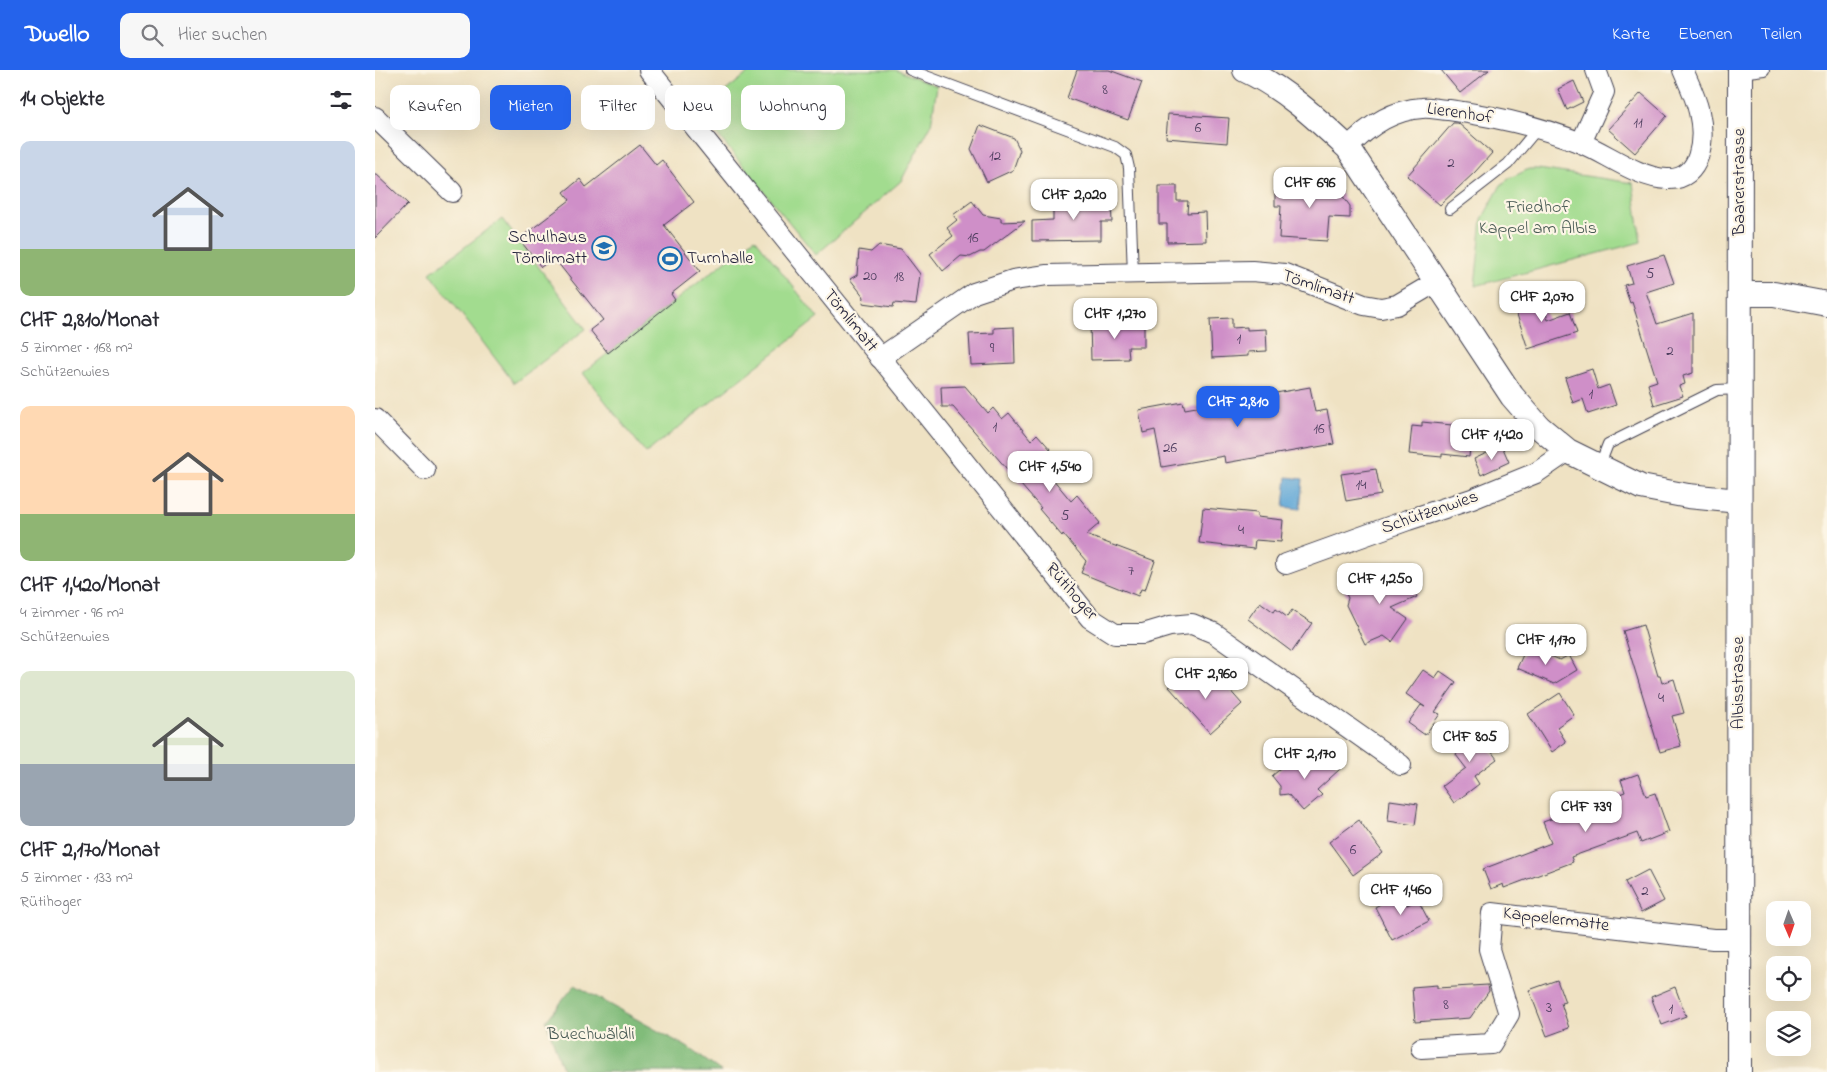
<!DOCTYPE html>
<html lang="de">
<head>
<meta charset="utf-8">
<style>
  body { margin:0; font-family:"Indie Flower",sans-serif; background:#f7f7f7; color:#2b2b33; height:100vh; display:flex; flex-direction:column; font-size:19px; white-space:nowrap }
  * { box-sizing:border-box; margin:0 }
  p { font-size:16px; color:#7c7c81 }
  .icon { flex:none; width:28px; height:28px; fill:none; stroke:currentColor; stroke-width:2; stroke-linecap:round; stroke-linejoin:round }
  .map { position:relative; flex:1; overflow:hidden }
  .side { display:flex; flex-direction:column; background:#fff; width:375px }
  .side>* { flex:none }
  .hud { position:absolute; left:15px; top:15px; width:475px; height:45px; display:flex; gap:10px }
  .needle { width:32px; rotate:178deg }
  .buttons { position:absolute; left:1391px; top:831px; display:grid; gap:10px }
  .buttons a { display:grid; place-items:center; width:45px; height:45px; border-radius:10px; background:#fff; box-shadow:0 5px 20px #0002; font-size:25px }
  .price { position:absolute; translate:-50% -42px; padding:0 11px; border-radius:10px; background:#fff; color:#222; font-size:16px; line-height:32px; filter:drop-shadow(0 1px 2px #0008) }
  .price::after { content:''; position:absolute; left:50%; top:30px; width:15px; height:11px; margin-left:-8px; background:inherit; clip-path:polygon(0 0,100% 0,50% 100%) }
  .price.current { background:#2563eb; color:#fff }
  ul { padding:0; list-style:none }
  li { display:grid; align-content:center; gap:10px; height:265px; padding:0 20px }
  li span { display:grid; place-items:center; height:155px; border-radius:10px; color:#555 }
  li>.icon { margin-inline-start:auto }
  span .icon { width:90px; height:90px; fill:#fffc; stroke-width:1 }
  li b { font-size:21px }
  h2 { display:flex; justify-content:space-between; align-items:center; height:60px; padding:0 20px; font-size:21px }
  .pill { padding:0 18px; border-radius:10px; background:#fff; box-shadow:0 5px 20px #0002; font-size:18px; line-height:45px }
  .pill.current { background:#2563eb; color:#fff }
  header { display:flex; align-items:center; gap:30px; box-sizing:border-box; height:70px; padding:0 25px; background:#2563eb; color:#fff }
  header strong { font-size:24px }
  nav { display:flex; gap:28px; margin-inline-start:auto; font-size:18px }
  .search { width:350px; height:45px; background:#f7f7f7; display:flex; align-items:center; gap:12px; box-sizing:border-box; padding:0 18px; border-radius:10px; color:#7c7c81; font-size:19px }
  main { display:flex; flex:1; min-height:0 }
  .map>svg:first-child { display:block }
  .green { fill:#a2dc8f; stroke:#627f65 }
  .forest { fill:#81bc7a; stroke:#526f5a }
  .water { fill:#60a7d7; stroke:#416489 }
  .building { fill:#cf8fc8 }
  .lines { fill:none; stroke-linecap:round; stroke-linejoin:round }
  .service-casing { stroke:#413f4f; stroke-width:12 }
  .minor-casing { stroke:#413f4f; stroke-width:22 }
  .tertiary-casing { stroke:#413f4f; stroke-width:26 }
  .service { stroke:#fff; stroke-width:10 }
  .minor { stroke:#fff; stroke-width:20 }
  .tertiary { stroke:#fff; stroke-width:24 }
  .labels { text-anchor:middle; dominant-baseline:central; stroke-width:4.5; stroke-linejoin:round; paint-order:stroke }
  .number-label { font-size:15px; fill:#4d3d5e }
  .street-label { font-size:18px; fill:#22223b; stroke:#fcf5e5 }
  .park-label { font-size:18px; fill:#485a54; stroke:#fcf5e5 }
  .poi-label { font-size:18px; fill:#22223b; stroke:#fcf5e5; text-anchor:end }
</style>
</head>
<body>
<header>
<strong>Dwello</strong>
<div class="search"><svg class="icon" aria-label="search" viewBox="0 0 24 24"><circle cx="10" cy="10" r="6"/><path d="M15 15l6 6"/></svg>Hier suchen</div>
<nav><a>Karte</a><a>Ebenen</a><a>Teilen</a></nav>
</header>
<main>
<section class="side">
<h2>14 Objekte<svg class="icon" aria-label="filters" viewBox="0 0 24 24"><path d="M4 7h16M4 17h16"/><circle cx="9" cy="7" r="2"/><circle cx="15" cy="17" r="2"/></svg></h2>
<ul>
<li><span style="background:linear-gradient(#c9d6e8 70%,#8fb573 0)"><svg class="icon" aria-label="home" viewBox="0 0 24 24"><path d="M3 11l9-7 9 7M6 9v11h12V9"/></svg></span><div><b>CHF 2,810/Monat</b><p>5 Zimmer · 168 m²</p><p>Schützenwies</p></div></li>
<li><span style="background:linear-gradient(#ffd9b3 70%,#8fb573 0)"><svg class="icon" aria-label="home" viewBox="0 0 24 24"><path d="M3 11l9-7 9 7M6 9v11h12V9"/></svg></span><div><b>CHF 1,420/Monat</b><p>4 Zimmer · 96 m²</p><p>Schützenwies</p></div></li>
<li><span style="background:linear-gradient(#dfe7d0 60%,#9aa5b1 0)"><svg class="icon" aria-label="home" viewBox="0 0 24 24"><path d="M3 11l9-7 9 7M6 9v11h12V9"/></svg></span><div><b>CHF 2,170/Monat</b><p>5 Zimmer · 133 m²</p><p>Rütihoger</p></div></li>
</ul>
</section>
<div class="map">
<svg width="1452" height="1002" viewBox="0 0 1452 1002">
  <rect width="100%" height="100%" fill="#fcf5e5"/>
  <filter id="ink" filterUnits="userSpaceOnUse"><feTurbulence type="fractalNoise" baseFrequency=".02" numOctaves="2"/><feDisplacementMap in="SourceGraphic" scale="10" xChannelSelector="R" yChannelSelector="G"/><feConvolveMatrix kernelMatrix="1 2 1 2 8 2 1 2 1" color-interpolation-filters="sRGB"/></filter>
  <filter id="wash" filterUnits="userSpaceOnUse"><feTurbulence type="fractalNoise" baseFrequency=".0096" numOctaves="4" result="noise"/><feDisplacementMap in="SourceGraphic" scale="20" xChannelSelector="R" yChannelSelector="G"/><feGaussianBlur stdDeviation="1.12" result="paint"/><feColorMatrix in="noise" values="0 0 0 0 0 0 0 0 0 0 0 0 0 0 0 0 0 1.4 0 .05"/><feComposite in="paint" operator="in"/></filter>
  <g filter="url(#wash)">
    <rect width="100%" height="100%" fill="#efe2c3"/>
    <!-- green -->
    <g class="green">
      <path d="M377,0H521L562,16L556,55L526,111L441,185L324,42Z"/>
      <path d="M1154,99H1163L1258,113L1266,172L1100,216L1107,149L1126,115L1135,108Z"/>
      <path d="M127,149L211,259L139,313L55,203Z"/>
      <path d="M380,168L443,248L271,383L208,303Z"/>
    </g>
    <!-- forest -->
    <path class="forest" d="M200,915L312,977L347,1002H189L171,951Z"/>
    <!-- water -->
    <path class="water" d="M912,407L928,409L925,439L909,437Z"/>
    <g id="blocks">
      <!-- building -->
      <g class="building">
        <path d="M702,0H734L767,12L753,50L692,28Z"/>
        <path d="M1066,0H1114L1085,23Z"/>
        <path d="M1199,11L1208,32L1192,40L1183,19Z"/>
        <path d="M1266,23L1292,46L1260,83L1233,59Z"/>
        <path d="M793,44L854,48L852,73L791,68Z"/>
        <path d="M1078,53H1083L1117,83L1100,102L1065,135L1032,106Z"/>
        <path d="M605,55L639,68L645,80L638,100L612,112L596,79Z"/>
        <path d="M265,75L281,95L287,90L319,132L289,155L325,201L296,224L300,230L233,283L215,260L228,250L179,188L166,197L144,169L195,130L189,122L205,109L211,117Z"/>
        <path d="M0,103L33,134L0,168Z"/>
        <path d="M939,104L952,105L975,136V148L954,147L952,171L904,168L906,136H900V116L938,118Z"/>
        <path d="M784,116H802V131H813L812,143L830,142L831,171L792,172V154H784Z"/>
        <path d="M725,129V131H736L737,152H726V170L657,171V151L678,150V130Z"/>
        <path d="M597,131L608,145L626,148V152L650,151L609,182H605L595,187L586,186L568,201L555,184L578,166L572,158L582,150L578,145Z"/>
        <path d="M504,175L526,179L545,204L541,235L519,233L518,237L488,233L489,227L475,209L482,205L484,180L496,182Z"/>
        <path d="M1289,185L1299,213L1271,222L1282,254L1318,243V303L1308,306L1310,314L1304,316L1308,326L1279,335L1273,314L1282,311L1257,232L1255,233L1249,215L1257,213L1252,196Z"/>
        <path d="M1165,224L1173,250L1195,242L1202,263L1153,279L1138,232Z"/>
        <path d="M857,248V258L872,257V260L891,259L892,281L873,282V286L837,288L835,249Z"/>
        <path d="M753,252L769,253V277H753L754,289L716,290L715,253Z"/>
        <path d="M639,257L640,293L596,295L594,264L619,263V258Z"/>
        <path d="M1217,299L1223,319L1234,315L1241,335L1213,344L1208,329L1198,333L1190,308Z"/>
        <path d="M590,316L613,343L618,338L627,349L634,343L656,370L662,364L676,380L664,390L675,402L673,403L696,431L702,425L725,453L711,465L780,491L770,520L766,519L763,526L706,503L711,491L688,464L687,466L664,439L666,438L578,337H567L566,317Z"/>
        <path d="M935,317L940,342L952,340L959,374L850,393L849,386L787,397L780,360L768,363L764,340L808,332L810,339Z"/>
        <path d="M1047,352L1097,357L1094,387L1067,384V387L1034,384L1037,356L1047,357Z"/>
        <path d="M1127,376L1134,392L1106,405L1099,389Z"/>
        <path d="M1001,399L1006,425L971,431L966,404Z"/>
        <path d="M828,438L882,443V447L908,450L906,472L880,470L879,479L824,473Z"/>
        <path d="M1029,498L1033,508L1041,511L1038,518L1042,527L1017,538L1033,549L1017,572L1009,566L990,574L971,535L973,528L969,520L988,511L990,513L1009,505L1010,507Z"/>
        <path d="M885,532L899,542L901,539L912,547L917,540L937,553L917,582L873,549Z"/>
        <path d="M1268,555L1283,606H1285L1287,613L1299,609L1309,643L1297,646L1306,676L1285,682L1248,561Z"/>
        <path d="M1152,576L1185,590L1194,585L1202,600L1179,614L1142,598Z"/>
        <path d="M1048,600L1060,608L1065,601L1081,612L1060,642L1065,644L1050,665L1033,653L1046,635L1050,637L1031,624Z"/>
        <path d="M813,601L827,617L837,609L841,614L845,609L867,634L835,663L794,617Z"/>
        <path d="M1185,623L1199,645L1182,657L1191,672L1177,682L1153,644Z"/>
        <path d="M1093,656L1118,667L1113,677L1122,689L1099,706L1104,714L1079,733L1067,716L1091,698L1081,685Z"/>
        <path d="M950,683L965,699L942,720L947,725L928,741L913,724L905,725V716L897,706L918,688L926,697L932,692L936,696Z"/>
        <path d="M1263,704L1271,726L1280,723L1294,762L1266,773L1262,763L1196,787L1198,792L1129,818L1128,814L1116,819L1108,799L1176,773L1168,752L1250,722L1246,710Z"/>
        <path d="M1015,730L1043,734L1040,755L1013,751Z"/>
        <path d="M984,750L1008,783L978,805L954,772Z"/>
        <path d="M1273,800L1289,831L1266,843L1250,812Z"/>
        <path d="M1026,823L1032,835L1043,830L1054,851L1017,870L1000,837Z"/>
        <path d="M1182,910L1190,932L1186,933L1194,958L1172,966L1154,920Z"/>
        <path d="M1062,915V918L1113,915L1114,921L1095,948L1040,952L1037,917Z"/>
        <path d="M1300,917L1311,946L1287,955L1276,927Z"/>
      </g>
    </g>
  </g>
  <g filter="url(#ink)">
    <use href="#blocks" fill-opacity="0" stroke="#413f4f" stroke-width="1"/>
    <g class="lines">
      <!-- service casing -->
      <g class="service-casing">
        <g id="service">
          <path d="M535,0L740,77L751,85L754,98L758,204"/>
          <path d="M1365,3L1389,0"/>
          <path d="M1075,139L1133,94L1163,58"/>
          <path d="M1224,397L1233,374L1342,320L1365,319"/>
        </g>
      </g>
      <!-- minor casing -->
      <g class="minor-casing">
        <g id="minor">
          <path d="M274,0L715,548L740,564H768L795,556L817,554L839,563L1026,695"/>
          <path d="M0,47L77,122"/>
          <path d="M1206,73L1229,22L1221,0"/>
          <path d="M973,78C993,56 1017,40 1047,38C1056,37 1065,40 1074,40C1118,46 1164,56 1206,73C1233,84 1263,108 1292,109C1327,111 1330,68 1324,42C1321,28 1314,14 1308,0"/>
          <path d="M505,288L599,223L638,210L672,205L877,201L910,204L989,235L1006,238L1022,235L1061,212"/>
          <path d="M0,349L50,400"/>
          <path d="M911,494L1033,450L1097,429L1161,403L1193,381"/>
          <path d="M1046,978L1116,974L1134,944L1114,879L1117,843L1338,869H1364"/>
        </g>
      </g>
      <!-- tertiary casing -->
      <g class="tertiary-casing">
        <g id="tertiary">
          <path d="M870,0C909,18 941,48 973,78L1137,326L1164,357L1193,381L1266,417L1313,426L1364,431"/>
          <path d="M1365,224H1399L1452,234"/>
          <path d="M1364,1002L1365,0"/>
        </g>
      </g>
      <!-- service -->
      <use href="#service" class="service"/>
      <!-- minor -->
      <use href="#minor" class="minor"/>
      <!-- tertiary -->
      <use href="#tertiary" class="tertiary"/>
    </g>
  </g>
  <!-- icons -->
  <defs>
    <g id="school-ring" transform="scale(1.25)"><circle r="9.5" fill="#fcf5e5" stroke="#1f6fb2" stroke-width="1.5"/><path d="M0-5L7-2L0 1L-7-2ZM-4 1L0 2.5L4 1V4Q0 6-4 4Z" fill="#1f6fb2"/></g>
    <g id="stadium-ring" transform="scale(1.25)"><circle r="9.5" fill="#fcf5e5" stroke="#1f6fb2" stroke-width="1.5"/><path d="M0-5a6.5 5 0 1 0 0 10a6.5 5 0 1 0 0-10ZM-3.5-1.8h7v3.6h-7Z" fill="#1f6fb2"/></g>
  </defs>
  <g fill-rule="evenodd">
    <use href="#school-ring" x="229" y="178"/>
    <use href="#stadium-ring" x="295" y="189"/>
  </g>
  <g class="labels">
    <!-- number labels -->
    <g class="number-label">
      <text x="730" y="20">8</text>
      <text x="1263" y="53">11</text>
      <text x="823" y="58">6</text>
      <text x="620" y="86">12</text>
      <text x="1076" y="93">2</text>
      <text x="598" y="168">16</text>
      <text x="1275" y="204">5</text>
      <text x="495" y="206">20</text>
      <text x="524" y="207">18</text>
      <text x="864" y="269">1</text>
      <text x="617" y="278">9</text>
      <text x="1295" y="281">2</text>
      <text x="1216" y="324">1</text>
      <text x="620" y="357">1</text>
      <text x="944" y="359">16</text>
      <text x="795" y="378">26</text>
      <text x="986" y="415">14</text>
      <text x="690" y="446">5</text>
      <text x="866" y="460">4</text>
      <text x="756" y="501">7</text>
      <text x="1286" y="628">4</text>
      <text x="978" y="780">6</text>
      <text x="1270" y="821">2</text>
      <text x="1071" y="935">8</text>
      <text x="1174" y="938">3</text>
      <text x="1296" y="939">1</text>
    </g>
    <!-- street labels -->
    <g class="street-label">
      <text transform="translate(1085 44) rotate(8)">Lierenhof</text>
      <text transform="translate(1365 112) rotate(-90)">Baarerstrasse</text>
      <text transform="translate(943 218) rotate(19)">Tömlimatt</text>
      <text transform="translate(475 251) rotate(51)">Tömlimatt</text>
      <text transform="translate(1055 443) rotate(-19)">Schützenwies</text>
      <text transform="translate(696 522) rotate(49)">Rütihoger</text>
      <text transform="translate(1364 613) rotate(-90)">Albisstrasse</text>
      <text transform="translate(1181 850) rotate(7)">Kappelermatte</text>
    </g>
    <!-- park labels -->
    <g class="park-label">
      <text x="1163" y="138">Friedhof<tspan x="1163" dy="21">Kappel am Albis</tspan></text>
      <text x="216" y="965">Buechwäldli</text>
    </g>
    <!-- poi labels -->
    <g class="poi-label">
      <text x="212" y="168">Schulhaus<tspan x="212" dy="21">Tömlimatt</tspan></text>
      <text x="312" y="189" text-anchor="start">Turnhalle</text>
    </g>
  </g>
</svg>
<div class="buttons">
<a><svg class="needle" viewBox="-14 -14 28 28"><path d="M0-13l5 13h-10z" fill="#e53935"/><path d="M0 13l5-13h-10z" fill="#7c7c81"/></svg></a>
<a><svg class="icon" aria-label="locate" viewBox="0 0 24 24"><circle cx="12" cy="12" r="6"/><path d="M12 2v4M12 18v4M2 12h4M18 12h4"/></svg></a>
<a><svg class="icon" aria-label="layers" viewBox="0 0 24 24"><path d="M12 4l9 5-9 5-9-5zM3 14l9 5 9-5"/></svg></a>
</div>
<b class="price" style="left:935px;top:139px">CHF 696</b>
<b class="price" style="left:699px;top:151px">CHF 2,020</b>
<b class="price" style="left:1167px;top:253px">CHF 2,070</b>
<b class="price" style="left:740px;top:270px">CHF 1,270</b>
<b class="price current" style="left:863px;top:358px">CHF 2,810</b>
<b class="price" style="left:1117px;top:391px">CHF 1,420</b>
<b class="price" style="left:675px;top:423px">CHF 1,540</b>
<b class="price" style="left:1005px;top:535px">CHF 1,250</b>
<b class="price" style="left:1171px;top:596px">CHF 1,170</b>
<b class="price" style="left:831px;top:630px">CHF 2,960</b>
<b class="price" style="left:1095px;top:693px">CHF 805</b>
<b class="price" style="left:930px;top:710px">CHF 2,170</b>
<b class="price" style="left:1211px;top:763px">CHF 739</b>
<b class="price" style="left:1026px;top:846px">CHF 1,460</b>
<div class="hud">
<a class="pill">Kaufen</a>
<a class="pill current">Mieten</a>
<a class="pill">Filter</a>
<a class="pill">Neu</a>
<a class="pill">Wohnung</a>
</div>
</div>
</main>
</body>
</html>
